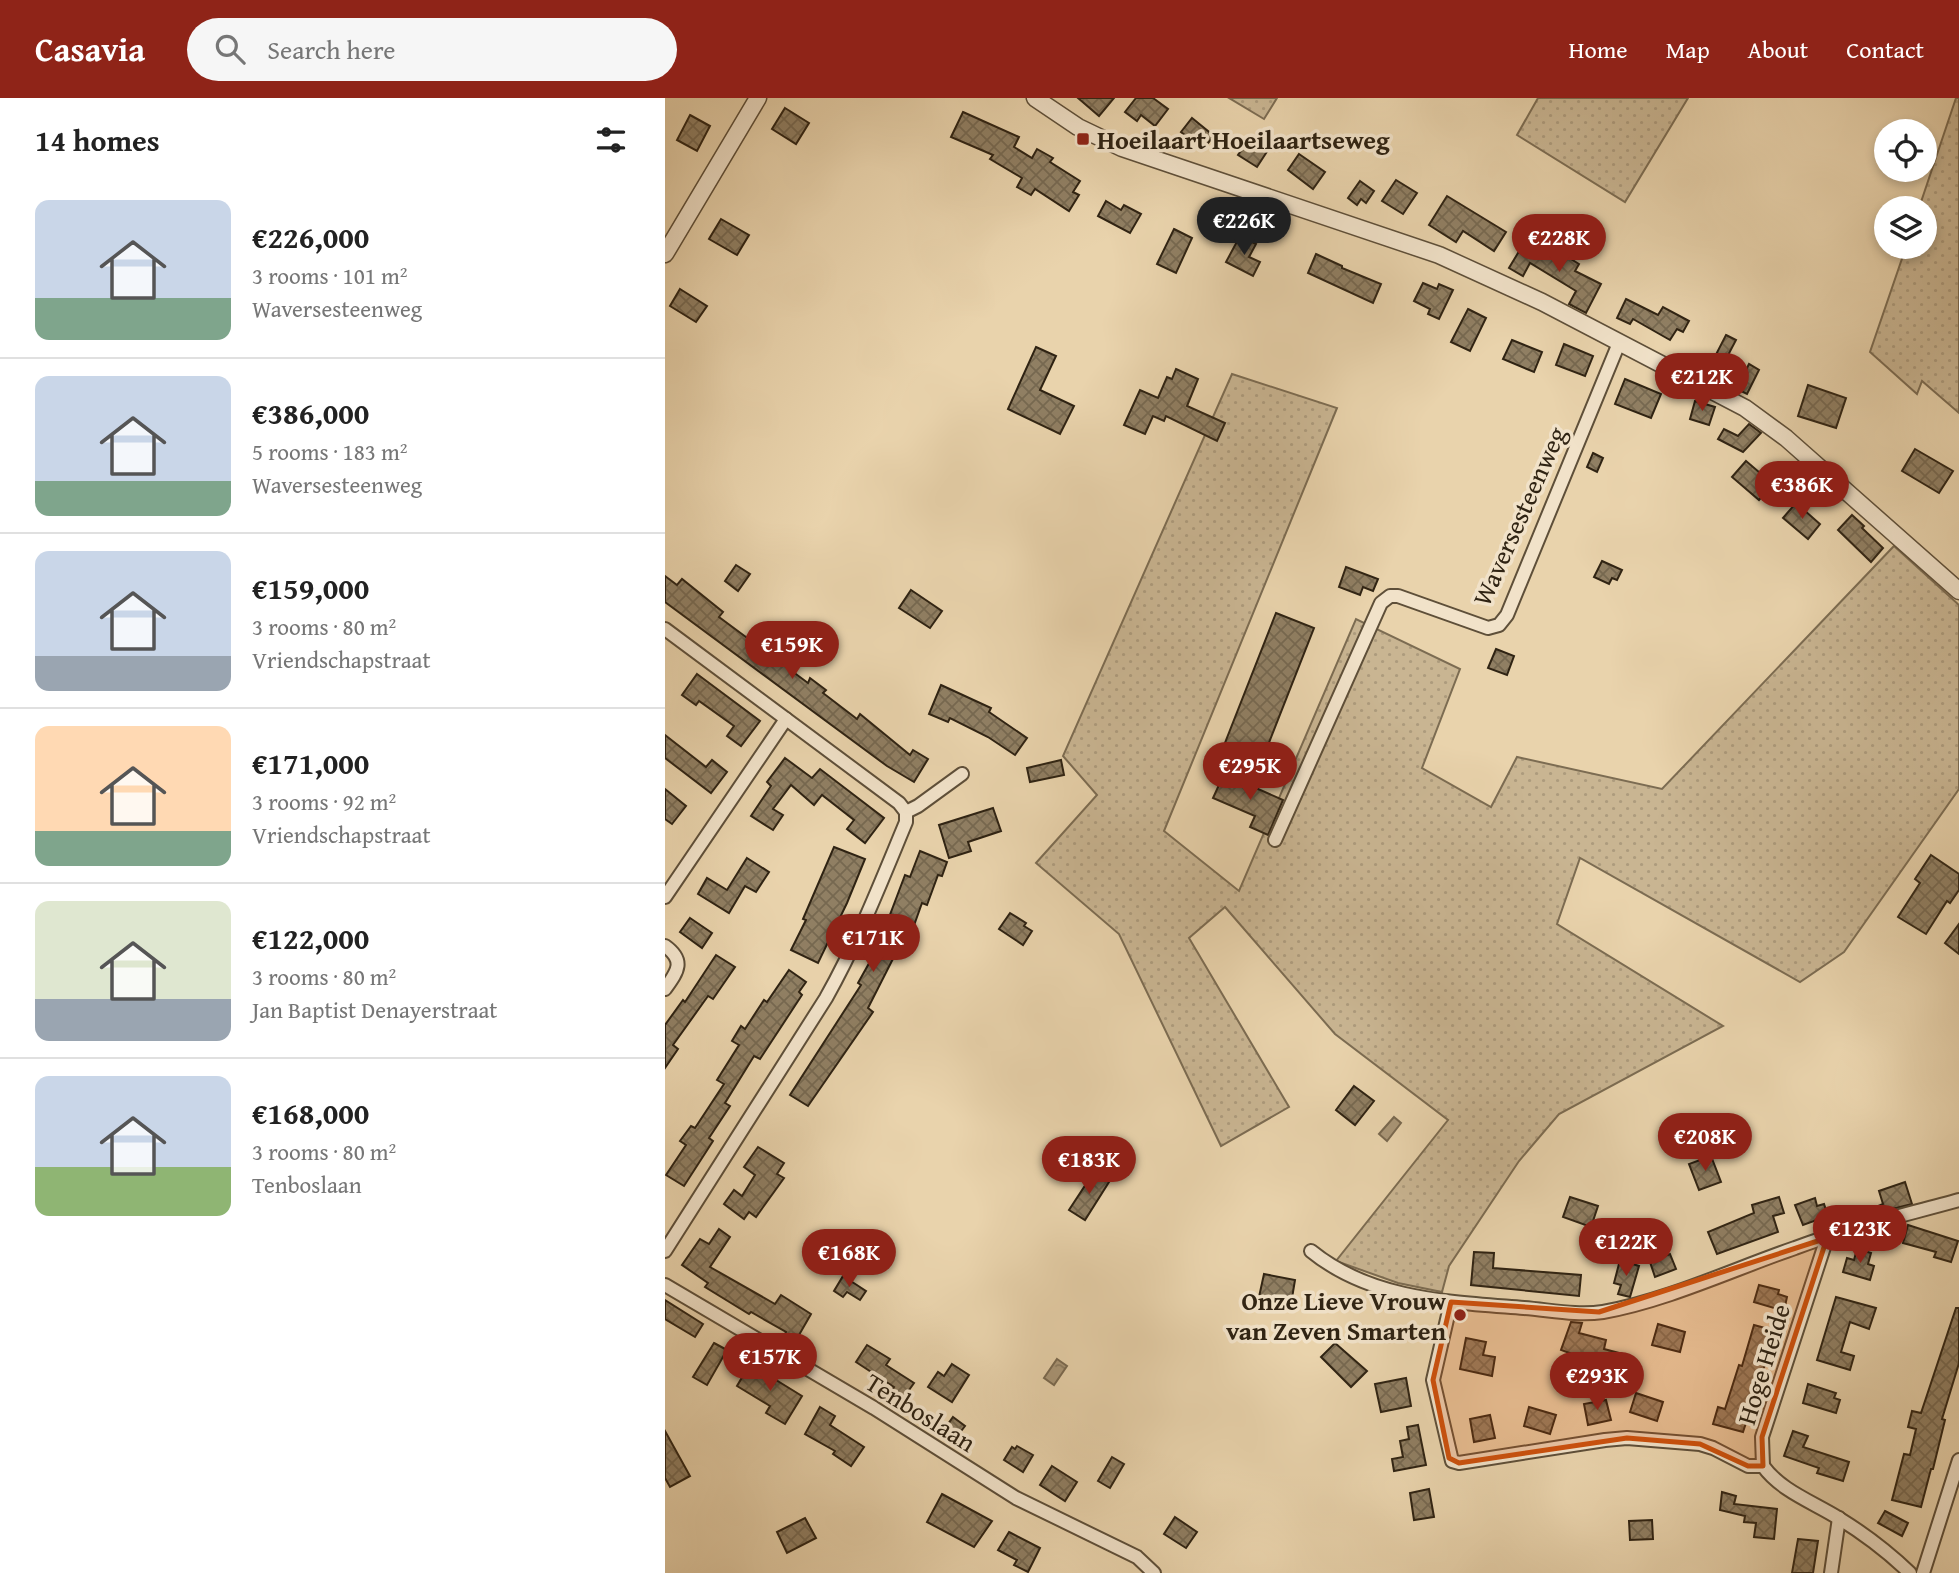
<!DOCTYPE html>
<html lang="en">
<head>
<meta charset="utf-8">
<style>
  body { margin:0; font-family:"Gentium Book Plus",serif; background:#f6f6f6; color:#222; height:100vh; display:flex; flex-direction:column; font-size:26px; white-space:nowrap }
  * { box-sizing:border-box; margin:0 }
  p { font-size:23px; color:#767676 }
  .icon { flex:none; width:38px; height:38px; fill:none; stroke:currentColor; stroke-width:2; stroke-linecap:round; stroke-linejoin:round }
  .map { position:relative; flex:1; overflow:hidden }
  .drawer { display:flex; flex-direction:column; background:#fff; width:665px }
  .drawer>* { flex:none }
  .tools { position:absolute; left:1209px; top:21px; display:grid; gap:14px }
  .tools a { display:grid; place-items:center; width:63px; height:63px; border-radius:50%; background:#fff; box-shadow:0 4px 10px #0003; font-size:35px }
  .price { position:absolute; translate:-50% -60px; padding:0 16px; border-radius:24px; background:#8f2418; color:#fff; font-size:23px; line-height:46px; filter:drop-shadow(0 2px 4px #0008) }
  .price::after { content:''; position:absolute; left:50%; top:42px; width:21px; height:16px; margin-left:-10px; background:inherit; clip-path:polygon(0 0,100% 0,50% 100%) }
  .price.on { background:#222; color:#fff }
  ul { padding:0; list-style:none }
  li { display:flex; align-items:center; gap:21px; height:175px; padding:0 35px }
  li+li { border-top:2px solid #e0e0e0 }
  li span { display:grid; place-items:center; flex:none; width:196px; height:140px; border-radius:14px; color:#555 }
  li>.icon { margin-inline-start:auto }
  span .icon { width:84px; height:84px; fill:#fffc; stroke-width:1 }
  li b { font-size:30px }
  h2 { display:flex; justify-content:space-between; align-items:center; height:84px; padding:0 35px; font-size:30px }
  header { display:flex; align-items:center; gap:42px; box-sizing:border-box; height:98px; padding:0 35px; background:#8f2418; color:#fff }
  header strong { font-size:33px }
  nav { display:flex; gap:38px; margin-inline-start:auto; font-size:24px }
  .search { width:490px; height:63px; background:#f6f6f6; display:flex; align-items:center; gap:18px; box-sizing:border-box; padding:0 24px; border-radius:38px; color:#767676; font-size:26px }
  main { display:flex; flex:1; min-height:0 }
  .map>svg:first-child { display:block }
  .grass { fill:url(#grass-dots); stroke:#7c6c52; stroke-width:2 }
  .water { fill:url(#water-ripples); stroke:#796950; stroke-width:2 }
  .building { fill:url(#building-cross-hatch); stroke:#2f2313; stroke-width:2 }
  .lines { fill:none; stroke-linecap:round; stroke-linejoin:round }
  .minor-casing { stroke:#5e4f39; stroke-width:16 }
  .tertiary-casing { stroke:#5e4f39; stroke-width:19 }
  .minor { stroke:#f1e2c9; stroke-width:12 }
  .tertiary { stroke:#f1e2c9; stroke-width:16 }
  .marked { fill:#cc510d; fill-opacity:0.2; stroke:#cc510d; stroke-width:5; stroke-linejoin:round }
  .poi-dot { fill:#8f2418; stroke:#f1e2c9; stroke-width:2.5 }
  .labels { text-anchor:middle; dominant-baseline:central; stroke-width:7; stroke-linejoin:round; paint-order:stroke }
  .poi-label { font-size:26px; font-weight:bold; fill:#2f2313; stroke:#f1e2c9; text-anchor:start }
  .street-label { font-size:26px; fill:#2f2313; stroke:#f1e2c9 }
</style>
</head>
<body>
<header>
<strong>Casavia</strong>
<div class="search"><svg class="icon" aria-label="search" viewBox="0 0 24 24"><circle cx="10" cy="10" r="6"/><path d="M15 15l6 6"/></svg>Search here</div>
<nav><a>Home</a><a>Map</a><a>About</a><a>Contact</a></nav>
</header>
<main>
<section class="drawer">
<h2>14 homes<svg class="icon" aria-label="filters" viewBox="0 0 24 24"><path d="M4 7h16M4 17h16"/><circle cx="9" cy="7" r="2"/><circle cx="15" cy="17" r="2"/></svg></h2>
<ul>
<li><span style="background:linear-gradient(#c9d6e8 70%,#7fa58c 0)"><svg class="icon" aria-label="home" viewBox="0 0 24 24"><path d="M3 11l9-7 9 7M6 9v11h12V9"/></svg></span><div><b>€226,000</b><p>3 rooms · 101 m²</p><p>Waversesteenweg</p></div></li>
<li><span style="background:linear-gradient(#c9d6e8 75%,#7fa58c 0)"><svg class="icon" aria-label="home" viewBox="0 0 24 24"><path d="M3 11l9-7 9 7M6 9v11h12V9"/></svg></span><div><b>€386,000</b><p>5 rooms · 183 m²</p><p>Waversesteenweg</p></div></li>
<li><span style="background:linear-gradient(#c9d6e8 75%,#9aa5b1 0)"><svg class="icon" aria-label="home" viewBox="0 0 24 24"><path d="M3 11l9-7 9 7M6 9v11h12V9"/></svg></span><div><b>€159,000</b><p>3 rooms · 80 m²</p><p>Vriendschapstraat</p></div></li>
<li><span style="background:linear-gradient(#ffd9b3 75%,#7fa58c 0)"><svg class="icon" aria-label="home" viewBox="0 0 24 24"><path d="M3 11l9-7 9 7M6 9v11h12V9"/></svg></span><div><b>€171,000</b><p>3 rooms · 92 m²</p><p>Vriendschapstraat</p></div></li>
<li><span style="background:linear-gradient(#dfe7d0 70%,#9aa5b1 0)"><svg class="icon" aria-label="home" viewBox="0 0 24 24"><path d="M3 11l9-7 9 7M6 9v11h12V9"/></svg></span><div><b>€122,000</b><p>3 rooms · 80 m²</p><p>Jan Baptist Denayerstraat</p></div></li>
<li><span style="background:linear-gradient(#c9d6e8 65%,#8fb573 0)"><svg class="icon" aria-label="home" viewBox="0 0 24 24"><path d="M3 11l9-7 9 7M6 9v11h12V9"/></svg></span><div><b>€168,000</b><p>3 rooms · 80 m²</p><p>Tenboslaan</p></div></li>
</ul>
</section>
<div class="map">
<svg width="1294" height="1475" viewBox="0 0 1294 1475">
  <defs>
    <pattern id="grass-dots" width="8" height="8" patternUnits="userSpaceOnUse" patternTransform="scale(1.75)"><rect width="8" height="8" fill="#c9b592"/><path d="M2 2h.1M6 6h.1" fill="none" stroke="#ad9b7d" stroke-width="1.8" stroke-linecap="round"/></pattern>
    <pattern id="water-ripples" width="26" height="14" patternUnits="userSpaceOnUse" patternTransform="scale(1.75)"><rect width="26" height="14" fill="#aa9778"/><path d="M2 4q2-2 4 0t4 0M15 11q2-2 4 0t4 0" fill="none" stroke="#8b7b61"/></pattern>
    <pattern id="building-cross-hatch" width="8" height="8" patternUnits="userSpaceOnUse" patternTransform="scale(1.75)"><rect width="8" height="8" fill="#907f63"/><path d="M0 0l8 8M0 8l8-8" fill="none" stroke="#766850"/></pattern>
  </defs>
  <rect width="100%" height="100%" fill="#e9d3ac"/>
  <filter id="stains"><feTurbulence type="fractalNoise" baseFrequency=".00286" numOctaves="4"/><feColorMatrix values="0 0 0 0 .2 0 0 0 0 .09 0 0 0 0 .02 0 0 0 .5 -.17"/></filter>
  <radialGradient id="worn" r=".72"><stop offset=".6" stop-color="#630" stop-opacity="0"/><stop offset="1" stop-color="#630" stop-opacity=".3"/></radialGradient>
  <!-- grass -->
  <g class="grass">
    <path d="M564,0H612L599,21Z"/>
    <path d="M873,0H1023L960,104L852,37Z"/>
    <path d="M1291,0H1294V315L1257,283L1252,296L1205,254L1241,149H1260V110H1254Z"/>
    <path d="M567,276L672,310L499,733L574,793L691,521L795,571L757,670L826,709L852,659L997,691L1229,448L1294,507V691L1179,854L1135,884L915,760L892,826L1058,928L894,1016L854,1063L784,1168L777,1194L733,1185L671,1163L783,1022L670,936L560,809L524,840L624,1009L556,1048L454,836L371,765L432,697L398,658Z"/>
  </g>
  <!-- water -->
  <g class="water">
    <path d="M729,1019L736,1025L722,1043L714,1036Z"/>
    <path d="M392,1261L402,1268L389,1287L379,1280Z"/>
  </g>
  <!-- building -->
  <g class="building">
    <path d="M413,0H449L434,18Z"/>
    <path d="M471,0H488L503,11L490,28L476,17L472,23L460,14Z"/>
    <path d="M120,10L144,25L131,46L107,31Z"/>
    <path d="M298,14L354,39L349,49L367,60L372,51L388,60L385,64L415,83L408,94L414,97L404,113L370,91L366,97L352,89L357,80L325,61L328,57L286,39Z"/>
    <path d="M25,17L45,28L32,53L12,42Z"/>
    <path d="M527,20L549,38L538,51L516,34Z"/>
    <path d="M584,40L603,52L592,69L573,57Z"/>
    <path d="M634,56L660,74L648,91L623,72Z"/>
    <path d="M731,82L752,95L738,116L717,103Z"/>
    <path d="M695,83L709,93L701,105L696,101L692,107L683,100Z"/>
    <path d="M782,98L841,134L829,153L798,133L791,144L764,127Z"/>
    <path d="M441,103L456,112L459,107L476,116L465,135L433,118Z"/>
    <path d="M56,121L84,137L72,157L44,141Z"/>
    <path d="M509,131L527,140L511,175L492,166Z"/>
    <path d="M575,138L591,146L584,159L595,164L588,178L561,164Z"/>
    <path d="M859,145L883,159L888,150L914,166L910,173L936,186L921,215L904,206L911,193L865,165L858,178L844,170Z"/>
    <path d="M651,156L677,168V170L716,186L708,205L643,175Z"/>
    <path d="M758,185L772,191L774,186L788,192L774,221L763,216L765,211L749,203Z"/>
    <path d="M15,191L42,208L31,224L5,208Z"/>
    <path d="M961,201L993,217L998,209L1024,223L1018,234L1012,231L1005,242L968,221L965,226L952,220Z"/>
    <path d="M803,211L821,220L805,253L786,244Z"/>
    <path d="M1061,237L1071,242L1061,261L1081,272L1084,266L1094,272L1082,296L1041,276Z"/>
    <path d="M847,242L877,254L869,274L838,261Z"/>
    <path d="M899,246L928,258L920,278L891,267Z"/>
    <path d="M371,249L391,258L375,292L409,308L395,336L343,311Z"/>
    <path d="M511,271L533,281L522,308L560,325L552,343L501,318L499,323L488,318L480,336L459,327L475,292L493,300L502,279L507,281Z"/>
    <path d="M960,281L996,296L986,320L950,306Z"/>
    <path d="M1143,287L1181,300L1171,330L1133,318Z"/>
    <path d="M1030,303L1050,309L1044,327L1025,321Z"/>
    <path d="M1084,326L1096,335L1078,354L1053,341L1059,331L1073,338Z"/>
    <path d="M1250,351L1288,373L1274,395L1237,373Z"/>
    <path d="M928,355L938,360L932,374L922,369Z"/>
    <path d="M1081,363L1108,386L1094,402L1067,379Z"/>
    <path d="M1131,405L1155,426L1143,441L1118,420Z"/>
    <path d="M1187,417L1199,428L1197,430L1218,450L1206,464L1173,432Z"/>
    <path d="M937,463L957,472L952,482L947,480L944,486L929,479Z"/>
    <path d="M71,467L85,476L73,493L60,483Z"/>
    <path d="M681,469L713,481L708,493L698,489L695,497L674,489Z"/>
    <path d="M0,478L12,487L17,481L58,514L54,519L143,585L145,580L161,592L158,595L192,621L195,616L245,657L248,652L263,661L249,684L222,668L0,504Z"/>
    <path d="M246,492L277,513L265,530L234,510Z"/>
    <path d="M611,515L649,530L596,665L558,650Z"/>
    <path d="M831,551L849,558L842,577L823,570Z"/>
    <path d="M32,576L95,623L76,648L62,638L69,628L34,603L31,607L17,597Z"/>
    <path d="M276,587L326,610L324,614L362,640L350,657L323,639L285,620L283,624L264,616Z"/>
    <path d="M0,637L41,669L47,662L62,674L46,695L0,660Z"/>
    <path d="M120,660L147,680L155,671L219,720L200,745L182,731L189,722L157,697L149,707L126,687L108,711L118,717L108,732L86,718L106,688L102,684Z"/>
    <path d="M396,662L399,677L365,684L362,670Z"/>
    <path d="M559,676L618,702L603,737L585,729L590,718L548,700Z"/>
    <path d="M0,691L21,708L7,726L0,721Z"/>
    <path d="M328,710L336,733L303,744L306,753L284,760L274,727Z"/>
    <path d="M169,749L200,761L182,805L153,865L126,852L141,822L138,821Z"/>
    <path d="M255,753L282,764L277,778L273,777L262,807L257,805L242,847L236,845L203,910L208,914L143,1008L125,997L196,887L193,885L212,851L240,777L245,779Z"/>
    <path d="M1266,757L1294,776V792L1285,805L1282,803L1261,836L1233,819L1255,785L1250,781Z"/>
    <path d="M82,760L104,774L91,794L80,788L64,815L33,796L42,780L62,792Z"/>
    <path d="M345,815L361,825L359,828L367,833L358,847L334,831Z"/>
    <path d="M25,820L47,835L37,850L15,834Z"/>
    <path d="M1294,826V856L1280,845Z"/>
    <path d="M51,857L70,869L48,901L43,898L8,947L13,951L0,970V927L18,902L20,904Z"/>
    <path d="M124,872L141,884L134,894L137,897L95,961L89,958L60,1005L65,1008L44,1040L48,1043L19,1088L1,1077L21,1047L15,1043L26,1028L30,1030L59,986L52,982L74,947L67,943L76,928L80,931L99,902L102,904Z"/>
    <path d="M689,988L709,1003L690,1027L671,1012Z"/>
    <path d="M93,1049L119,1065L112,1076L119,1080L91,1119L84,1114L79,1121L59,1106L69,1092L77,1098L90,1077L79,1069Z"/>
    <path d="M1046,1058L1056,1084L1034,1092L1024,1066Z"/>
    <path d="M429,1074L444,1084L420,1122L404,1112Z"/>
    <path d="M1240,1084L1247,1106L1215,1114L1213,1108L1218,1106L1214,1093Z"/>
    <path d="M905,1099L933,1108L926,1129L898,1119Z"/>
    <path d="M1114,1099L1119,1115L1108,1118L1113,1134L1052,1156L1043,1134L1089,1115L1087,1107Z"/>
    <path d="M1150,1100L1152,1108L1159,1106L1163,1118L1138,1127L1130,1107Z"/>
    <path d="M1243,1127L1293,1143L1286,1164L1269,1159L1271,1154L1238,1145Z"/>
    <path d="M54,1131L65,1139L45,1169L110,1206L116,1197L146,1216L130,1244L119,1238L121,1234L86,1214L84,1216L40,1189L43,1185L17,1167L35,1141L44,1146Z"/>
    <path d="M1192,1151L1206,1155L1203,1166L1209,1168L1205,1182L1178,1174L1182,1160L1189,1162Z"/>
    <path d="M809,1154L829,1155L828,1170L916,1177L914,1198L806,1187Z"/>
    <path d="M1005,1156L1011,1171L990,1179L985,1164Z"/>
    <path d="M955,1162L974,1168L965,1199L953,1196L956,1187L949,1185Z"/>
    <path d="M599,1176L630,1182L626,1206L594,1199Z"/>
    <path d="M178,1178L201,1193L195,1202L182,1194L178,1199L169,1193Z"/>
    <path d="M1094,1187L1114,1192L1113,1196L1122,1199L1119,1213L1089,1204Z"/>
    <path d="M1171,1199L1211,1210L1204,1231L1185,1224L1176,1254L1189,1258L1185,1272L1152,1262Z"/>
    <path d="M0,1202L38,1226L30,1239L0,1221Z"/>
    <path d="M1291,1210H1294V1265L1277,1321L1280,1322L1268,1371H1266L1256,1409L1227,1402L1239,1356L1245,1357L1251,1331L1243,1329L1247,1313L1256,1315Z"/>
    <path d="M906,1224L917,1225L914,1235L941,1242L939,1251L958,1256L953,1274L920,1266L921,1261L896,1252Z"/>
    <path d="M993,1226L1020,1234L1015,1254L987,1247Z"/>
    <path d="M1089,1227L1111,1233L1078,1334L1048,1326L1053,1309L1060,1311L1074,1267L1077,1268Z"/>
    <path d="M801,1240L821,1244L818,1257L830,1259L827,1278L795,1271Z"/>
    <path d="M49,1245L62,1252L42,1287L28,1279Z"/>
    <path d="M670,1245L702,1273L686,1289L656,1259Z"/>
    <path d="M202,1247L225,1261L221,1267L249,1285L232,1309L221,1302L229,1289L191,1264Z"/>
    <path d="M85,1266L137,1298L120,1326L101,1315L105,1308L72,1288Z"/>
    <path d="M287,1266L304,1277L287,1304L263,1289L273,1274L279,1278Z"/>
    <path d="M741,1280L746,1308L716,1314L710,1286Z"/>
    <path d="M1143,1286L1171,1295L1169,1300L1175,1302L1171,1315L1138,1305Z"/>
    <path d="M971,1295L998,1304L992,1323L965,1314Z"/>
    <path d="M941,1302L946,1322L923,1327L919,1306Z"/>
    <path d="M155,1309L170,1318L165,1327L199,1349L186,1368L168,1356L170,1353L140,1336Z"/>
    <path d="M864,1309L891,1317L885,1336L859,1328Z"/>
    <path d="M825,1317L830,1340L809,1344L805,1321Z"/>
    <path d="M288,1319L300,1328L290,1341L278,1333Z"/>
    <path d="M753,1327L761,1367L729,1373L727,1361L738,1359L735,1343L744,1341L742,1329Z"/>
    <path d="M0,1333L25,1378L5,1389L0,1380Z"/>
    <path d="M1128,1333L1143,1338L1138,1349L1184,1364L1178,1383L1152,1375L1154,1370L1119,1358Z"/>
    <path d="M352,1348L368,1357L358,1374L339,1362L347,1349L350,1351Z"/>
    <path d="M447,1359L459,1366L445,1390L433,1383Z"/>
    <path d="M387,1368L412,1384L400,1403L375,1387Z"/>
    <path d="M764,1391L769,1419L749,1422L745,1395Z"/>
    <path d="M1057,1394L1071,1398L1069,1406L1112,1411L1109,1441L1089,1439L1091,1425L1079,1424L1080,1418L1055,1412Z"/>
    <path d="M277,1396L327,1423L309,1449L262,1424Z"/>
    <path d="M1220,1413L1243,1425L1237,1438L1213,1425Z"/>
    <path d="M510,1419L532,1434L521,1450L499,1436Z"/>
    <path d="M140,1420L151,1440L122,1455L112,1434Z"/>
    <path d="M987,1422L988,1441L965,1442L964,1423Z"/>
    <path d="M344,1434L375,1450L363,1474L349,1467L352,1462L333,1452Z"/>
    <path d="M1133,1441L1153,1443L1148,1475H1127Z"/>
  </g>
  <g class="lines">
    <!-- minor casing -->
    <g class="minor-casing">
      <g id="minor">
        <path d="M0,531L234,705L241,714V724C216,784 193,843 161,900L0,1153"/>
        <path d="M241,714L253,708L297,676"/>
        <path d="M610,742L716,505L725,498H733L823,530L834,527L842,517L954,245"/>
        <path d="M0,799L121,621"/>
        <path d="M0,848C21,863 12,874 0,891"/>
        <path d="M646,1153C706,1202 785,1204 859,1210C885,1212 912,1218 938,1214C1001,1203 1069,1171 1130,1150C1183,1130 1240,1117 1294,1102"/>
        <path d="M0,1187L209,1310L351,1400L472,1459L489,1475"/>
        <path d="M786,1204L768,1282L787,1363L794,1365L940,1342L962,1340L1035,1346L1048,1350L1083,1368H1098C1116,1393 1148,1404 1175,1421C1201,1437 1223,1454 1245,1475"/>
        <path d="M1098,1368L1097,1339L1162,1140"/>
        <path d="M1166,1475L1174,1420"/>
        <path d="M1258,1475L1294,1362"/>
      </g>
    </g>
    <!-- tertiary casing -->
    <g class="tertiary-casing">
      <g id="tertiary">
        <path d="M370,0L413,29L457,50L774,157L877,204L1080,310L1121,340L1294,493"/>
        <path d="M0,156L93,0"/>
      </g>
    </g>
    <!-- minor -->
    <use href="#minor" class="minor"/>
    <!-- tertiary -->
    <use href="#tertiary" class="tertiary"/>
  </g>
  <!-- marked area -->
  <path class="marked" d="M1162,1140L1097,1339L1098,1368H1083L1035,1346L962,1340L794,1365L784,1360L768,1282L786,1204L934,1214Z"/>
  <!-- markers -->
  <g class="poi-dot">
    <rect x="411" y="34" width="14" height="14" rx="3.5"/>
    <circle cx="795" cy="1217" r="7"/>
  </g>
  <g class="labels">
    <!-- poi labels -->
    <g class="poi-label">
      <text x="432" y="41">Hoeilaart Hoeilaartseweg</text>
      <text x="781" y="1202" text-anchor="end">Onze Lieve Vrouw<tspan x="781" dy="30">van Zeven Smarten</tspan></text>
    </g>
    <!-- street labels -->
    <g class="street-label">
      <text transform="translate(854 418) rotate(-66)">Waversesteenweg</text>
      <text transform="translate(1098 1266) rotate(-73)">Hoge Heide</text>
      <text transform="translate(256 1314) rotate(32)">Tenboslaan</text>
    </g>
  </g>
  <rect width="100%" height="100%" filter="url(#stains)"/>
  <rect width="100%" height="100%" fill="url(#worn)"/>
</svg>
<div class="tools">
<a><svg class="icon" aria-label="locate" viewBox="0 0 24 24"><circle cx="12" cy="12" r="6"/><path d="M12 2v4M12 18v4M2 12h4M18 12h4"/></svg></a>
<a><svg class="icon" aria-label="layers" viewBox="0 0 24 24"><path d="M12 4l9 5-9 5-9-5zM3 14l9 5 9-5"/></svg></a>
</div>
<b class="price on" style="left:579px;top:159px">€226K</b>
<b class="price" style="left:894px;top:176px">€228K</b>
<b class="price" style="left:1037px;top:315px">€212K</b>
<b class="price" style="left:1137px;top:423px">€386K</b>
<b class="price" style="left:127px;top:583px">€159K</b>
<b class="price" style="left:585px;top:704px">€295K</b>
<b class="price" style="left:208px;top:876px">€171K</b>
<b class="price" style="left:1040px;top:1075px">€208K</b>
<b class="price" style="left:424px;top:1098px">€183K</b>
<b class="price" style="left:1195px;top:1167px">€123K</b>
<b class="price" style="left:961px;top:1180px">€122K</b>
<b class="price" style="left:184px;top:1191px">€168K</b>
<b class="price" style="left:105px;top:1295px">€157K</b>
<b class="price" style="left:932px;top:1314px">€293K</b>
</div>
</main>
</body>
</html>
